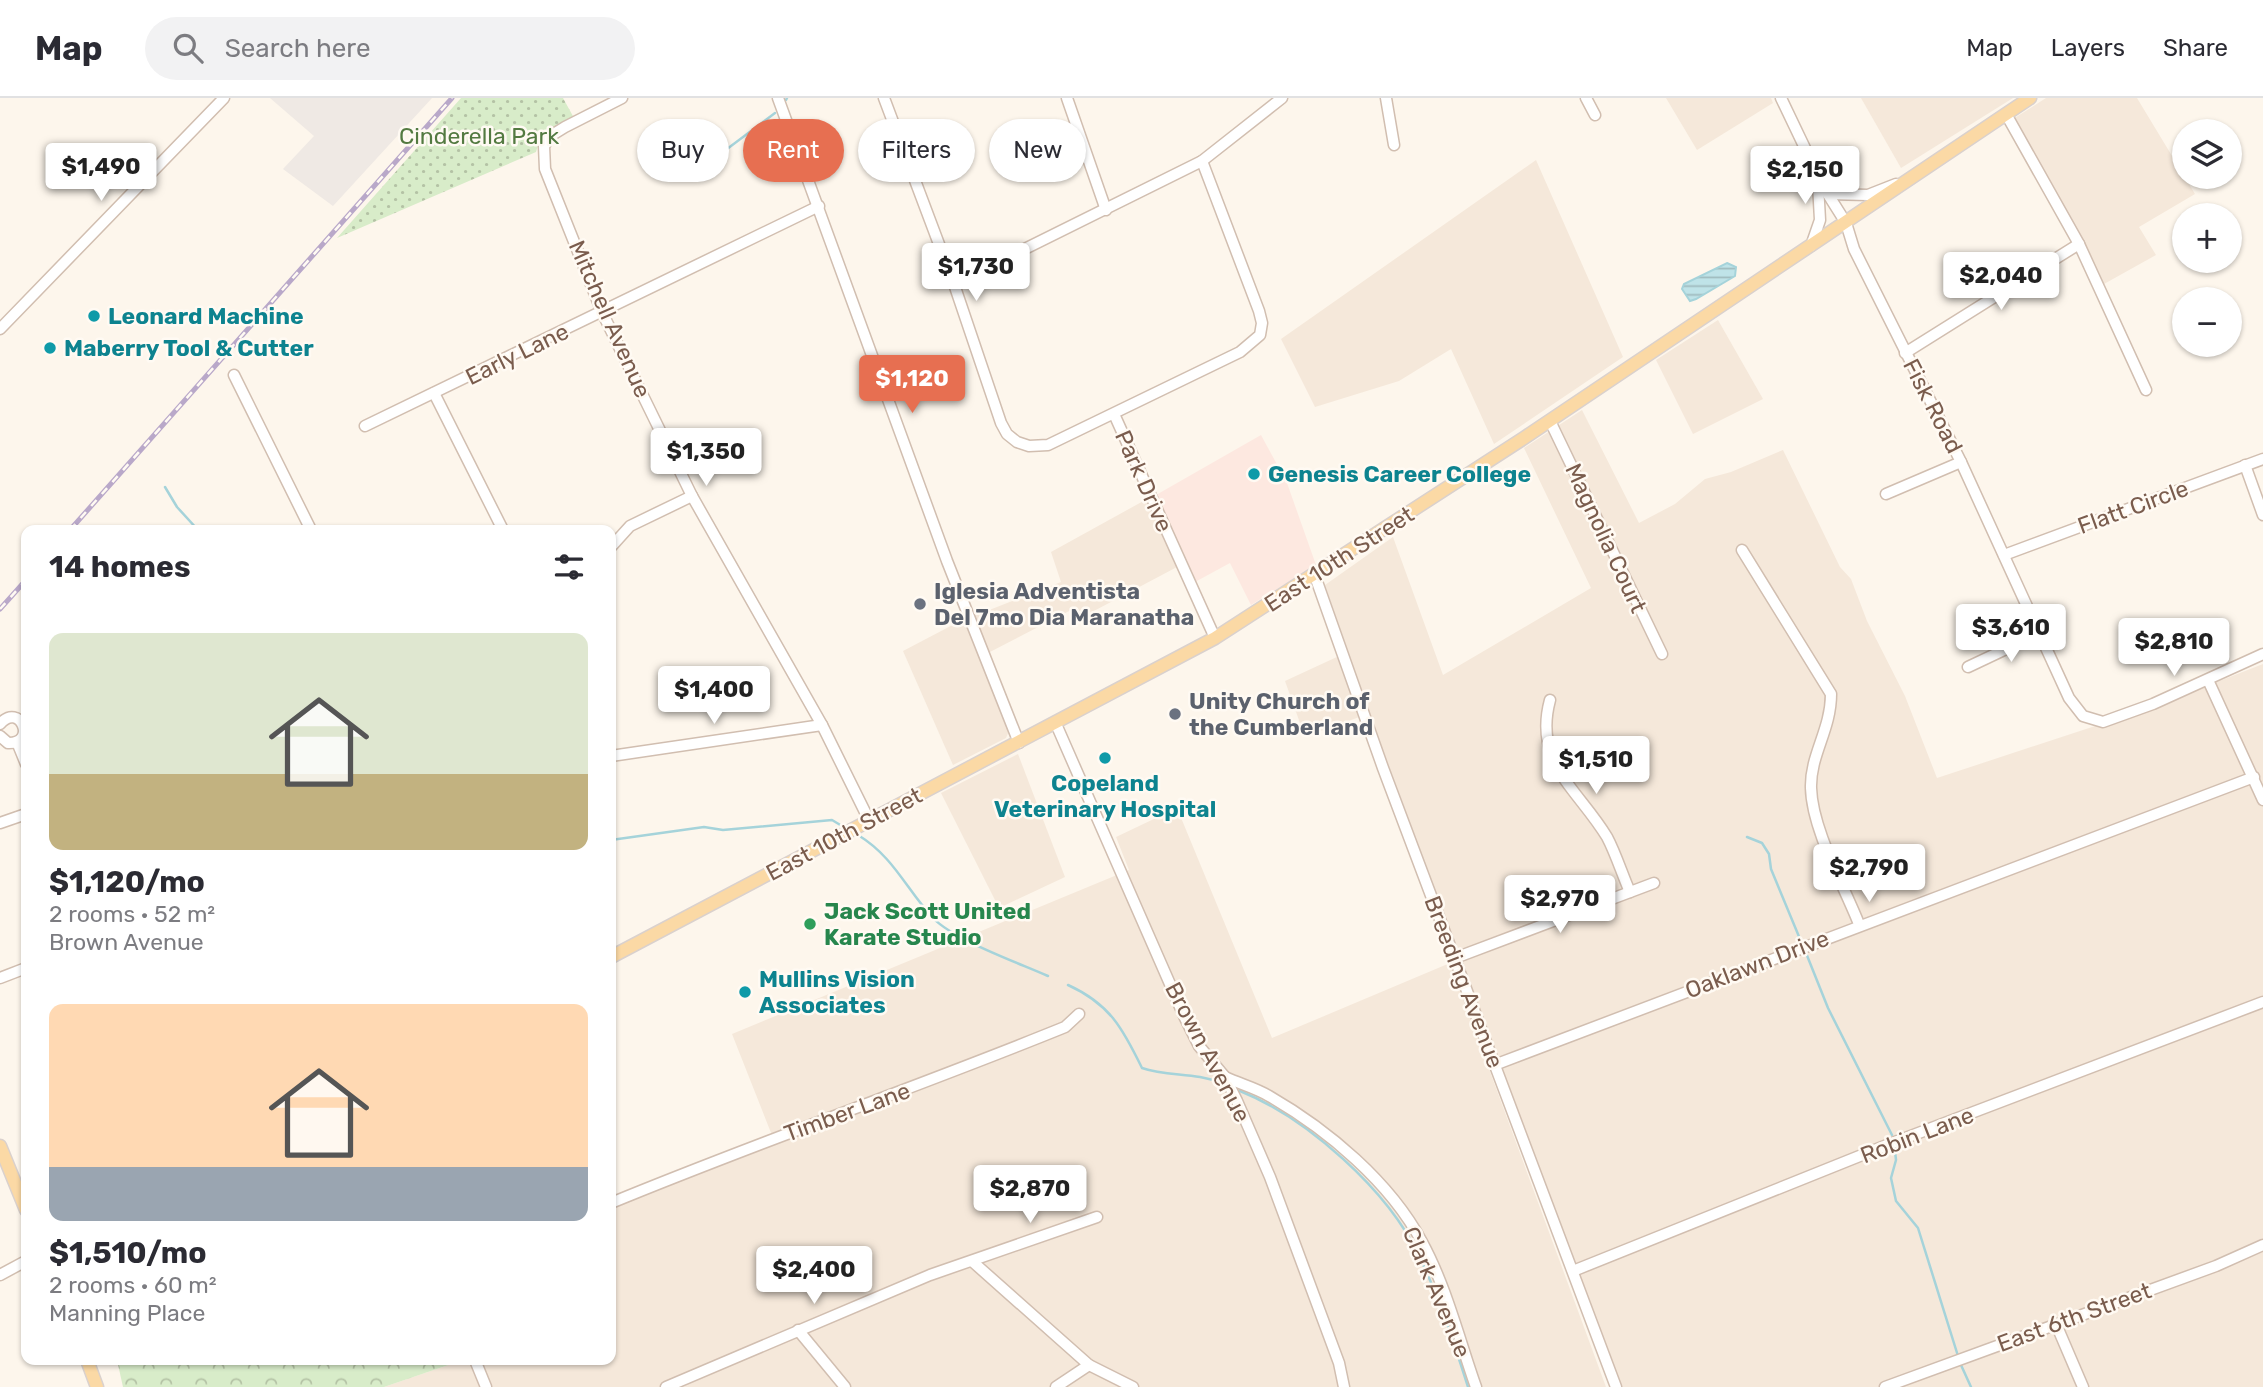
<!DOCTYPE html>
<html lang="en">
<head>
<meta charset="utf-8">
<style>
  body { margin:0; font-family:Rubik,sans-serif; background:#f2f2f3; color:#2b2b33; height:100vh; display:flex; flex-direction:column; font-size:26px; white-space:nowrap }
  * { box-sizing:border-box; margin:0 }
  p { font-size:23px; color:#7c7c81 }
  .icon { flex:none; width:38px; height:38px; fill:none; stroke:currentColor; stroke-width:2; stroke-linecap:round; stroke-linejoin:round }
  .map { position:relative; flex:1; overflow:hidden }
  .side { position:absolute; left:21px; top:427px; width:595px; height:840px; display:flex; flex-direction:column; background:#fff; border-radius:14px; box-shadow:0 2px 5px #0004 }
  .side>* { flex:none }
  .top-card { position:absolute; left:637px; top:21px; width:665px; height:63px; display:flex; gap:14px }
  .controls { position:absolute; left:2172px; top:21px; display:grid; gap:14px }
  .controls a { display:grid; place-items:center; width:70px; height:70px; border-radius:50%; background:#fff; box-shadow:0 2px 5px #0004; font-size:35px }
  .price { position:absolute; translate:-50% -60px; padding:0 16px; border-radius:7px; background:#fff; color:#222; font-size:23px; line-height:46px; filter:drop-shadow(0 2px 4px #0008) }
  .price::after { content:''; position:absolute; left:50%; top:42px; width:21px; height:16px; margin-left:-10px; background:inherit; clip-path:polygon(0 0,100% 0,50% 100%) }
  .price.on { background:#e76f51; color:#fff }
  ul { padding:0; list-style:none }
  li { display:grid; align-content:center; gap:14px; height:371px; padding:0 28px }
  li span { display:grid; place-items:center; height:217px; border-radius:14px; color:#555 }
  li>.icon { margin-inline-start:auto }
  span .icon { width:126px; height:126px; fill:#fffc; stroke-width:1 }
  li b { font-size:30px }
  h2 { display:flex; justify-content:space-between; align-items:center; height:84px; padding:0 28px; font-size:30px }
  .chip { padding:0 24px; border-radius:32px; background:#fff; box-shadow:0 2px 5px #0004; font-size:24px; line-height:63px }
  .chip.on { background:#e76f51; color:#fff }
  header { display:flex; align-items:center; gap:42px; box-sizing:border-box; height:98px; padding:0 35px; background:#fff; border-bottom:2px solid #e1e1e2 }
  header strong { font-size:33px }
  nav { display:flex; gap:38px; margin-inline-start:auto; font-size:24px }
  .search { width:490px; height:63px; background:#f2f2f3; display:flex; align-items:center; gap:18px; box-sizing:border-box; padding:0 24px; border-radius:38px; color:#7c7c81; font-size:26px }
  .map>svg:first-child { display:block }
  .residential { fill:#f5e8da }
  .commercial { fill:#fde8e0 }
  .industrial { fill:#efe9e4 }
  .forest { fill:url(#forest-crowns) }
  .park { fill:url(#park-dots) }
  .water { fill:url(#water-rules); stroke:#a5d3da; stroke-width:2 }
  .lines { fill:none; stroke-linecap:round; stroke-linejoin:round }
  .stream { stroke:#a5d3da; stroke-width:2.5 }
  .minor-casing { stroke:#d1beb0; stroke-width:13 }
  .major-casing { stroke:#dad1cd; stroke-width:15 }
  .minor { stroke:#fff; stroke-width:10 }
  .major { stroke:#fbd9a5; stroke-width:12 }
  .rail-casing { stroke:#b9a8c9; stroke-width:5 }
  .rail { stroke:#fffaf3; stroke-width:2.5; stroke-dasharray:8; stroke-linecap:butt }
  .culture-dot { fill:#0f9aa8; stroke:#fffaf3; stroke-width:2.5 }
  .worship-dot { fill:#6b7280; stroke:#fffaf3; stroke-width:2.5 }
  .leisure-dot { fill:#2e9e5b; stroke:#fffaf3; stroke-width:2.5 }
  .labels { text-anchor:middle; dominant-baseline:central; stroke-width:5; stroke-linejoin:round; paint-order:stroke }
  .park-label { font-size:23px; fill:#537a41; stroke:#fffaf3 }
  .culture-label { font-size:23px; font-weight:bold; fill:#0d838f; stroke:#fffaf3; text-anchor:start }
  .street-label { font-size:23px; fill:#7a5c4d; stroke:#fffaf3 }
  .worship-label { font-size:23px; font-weight:bold; fill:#5b616d; stroke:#fffaf3; text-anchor:start }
  .leisure-label { font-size:23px; font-weight:bold; fill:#27864d; stroke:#fffaf3; text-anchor:start }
</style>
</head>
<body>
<header>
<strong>Map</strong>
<div class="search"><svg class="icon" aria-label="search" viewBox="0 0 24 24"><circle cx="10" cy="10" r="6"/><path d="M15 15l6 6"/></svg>Search here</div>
<nav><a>Map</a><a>Layers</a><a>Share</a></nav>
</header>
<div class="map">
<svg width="2263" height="1289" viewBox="0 0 2263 1289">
  <defs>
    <pattern id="forest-crowns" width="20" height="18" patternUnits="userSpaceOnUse" patternTransform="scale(1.75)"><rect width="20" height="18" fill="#d8ecc9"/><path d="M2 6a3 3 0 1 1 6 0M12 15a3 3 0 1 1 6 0" fill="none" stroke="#b4c2a5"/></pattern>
    <pattern id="park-dots" width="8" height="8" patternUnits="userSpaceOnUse" patternTransform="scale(1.75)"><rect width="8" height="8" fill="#d8ecc9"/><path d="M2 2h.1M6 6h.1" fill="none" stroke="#b4c2a5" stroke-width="1.8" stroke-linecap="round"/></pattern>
    <pattern id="water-rules" width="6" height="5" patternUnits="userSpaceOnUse" patternTransform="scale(1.75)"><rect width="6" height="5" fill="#bfe3e8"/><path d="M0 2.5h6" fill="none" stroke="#a0bbbe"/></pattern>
  </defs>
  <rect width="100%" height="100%" fill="#fdf6ec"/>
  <!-- residential -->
  <g class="residential">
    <path d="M1666,0H1771L1773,5L1697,52Z"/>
    <path d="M1861,0H2013L1901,70Z"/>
    <path d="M2046,0H2137L2195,96L2139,129L2156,157L2104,186L2013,21Z"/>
    <path d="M1536,62L1623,259L1494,346L1451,251L1399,283L1315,309L1281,241Z"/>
    <path d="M1718,222L1763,301L1693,336L1656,262Z"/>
    <path d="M1582,312L1639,425L1675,406L1705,381L1731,374L1783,352L1840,469L1851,481L1867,523L1905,598L1937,680L2153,609L2263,566V1289H1621L1372,623L1325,487L1393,439L1443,577L1591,490L1524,350Z"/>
    <path d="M1147,401L1177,469L1075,523L1071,512L988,555L974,518L1061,484L1051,454Z"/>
    <path d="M964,521L1009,633L1006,640L953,667L903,553Z"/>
    <path d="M1339,558L1362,618L1305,639L1285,583Z"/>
    <path d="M1018,656L1065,779L999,810L941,695Z"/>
    <path d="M1177,710L1272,940L1450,865L1606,1289H384L463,1262H611V1100L775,1045L732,936L1129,772L1116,739Z"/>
  </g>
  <!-- commercial -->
  <path class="commercial" d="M1261,337L1287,385L1316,467L1251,507L1230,465L1195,484L1156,397Z"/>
  <!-- industrial -->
  <path class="industrial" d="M270,0H432L333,108L283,71L314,38Z"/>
  <!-- forest -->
  <path class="forest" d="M117,1262H463L384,1289H123Z"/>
  <!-- park -->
  <path class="park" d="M461,0H563L574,20C559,28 541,35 536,54L337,140Z"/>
  <!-- water -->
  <path class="water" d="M1727,165L1736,169L1735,178L1696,201L1690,203L1682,191L1684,186Z"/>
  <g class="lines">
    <!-- stream -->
    <g class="stream">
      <path d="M786,2L787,0"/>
      <path d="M677,82L707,66L775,15"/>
      <path d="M165,389L177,409L198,432"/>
      <path d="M858,737C894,759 906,791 933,820C954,842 1019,865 1048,878"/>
      <path d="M1747,739L1762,745L1769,756L1771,771L1800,841"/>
      <path d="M611,742L704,729L723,732L832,722L842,728"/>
      <path d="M1806,855L1828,910L1892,1037"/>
      <path d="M1068,887C1110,906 1123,931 1142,970C1168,979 1195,974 1221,985"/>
      <path d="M1240,993C1307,1020 1388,1092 1419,1158C1439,1199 1454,1245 1468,1289"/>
      <path d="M1895,1053L1896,1062L1891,1080L1896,1103L1918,1130L1958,1258"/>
      <path d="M1961,1267L1971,1289"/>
    </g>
    <!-- minor casing -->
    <g class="minor-casing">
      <g id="minor">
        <path d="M622,0L565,29L552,37L544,48L545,71L602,214L692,398L822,627L869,722"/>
        <path d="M778,0L947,463L1019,645"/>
        <path d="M884,0L954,186L1001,325L1007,336L1017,344L1029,348L1048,347L1240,254L1260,237L1262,225L1259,213L1202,63"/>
        <path d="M1067,0L1106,112"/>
        <path d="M1386,0L1394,47"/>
        <path d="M1586,0L1595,17"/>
        <path d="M1781,0L1824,90L1846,125L1854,151L1961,364L2069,600L2083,618L2103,624L2153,606L2263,556"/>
        <path d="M2006,16L2079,146L2146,292"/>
        <path d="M1828,96L1868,97L1896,86"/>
        <path d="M1811,148L1820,122L1818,86"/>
        <path d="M954,186L1202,63L1282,0"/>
        <path d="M0,231L224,0"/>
        <path d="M1905,255L2079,146"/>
        <path d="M234,277L311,432"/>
        <path d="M434,295L503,432"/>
        <path d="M1114,316L1215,540"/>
        <path d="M1550,323L1662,556"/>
        <path d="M365,328L819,108"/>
        <path d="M2245,367L2263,417"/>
        <path d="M1886,396L1961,364"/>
        <path d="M611,449L630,428L692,398"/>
        <path d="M1742,452L1831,596C1831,632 1810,657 1811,690C1812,731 1844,788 1859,826"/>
        <path d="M2004,457L2263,361"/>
        <path d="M1315,478L1383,670L1616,1289"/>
        <path d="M1968,569L2040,535"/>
        <path d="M2208,582L2263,702"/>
        <path d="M1550,602C1533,665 1578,691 1607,739C1616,756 1622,776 1630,794"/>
        <path d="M0,626C20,603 38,646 8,645L0,638"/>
        <path d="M1056,626L1184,918L1199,948L1225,979L1237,1003L1270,1079L1339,1265L1344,1289"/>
        <path d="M17,644L26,666"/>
        <path d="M611,658L822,627"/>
        <path d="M0,725L26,716"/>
        <path d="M1455,860L1654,785"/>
        <path d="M0,880L26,870"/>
        <path d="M1497,966L2254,679"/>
        <path d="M1225,979C1240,986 1256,990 1269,998C1328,1032 1390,1084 1422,1144C1446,1188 1459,1241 1476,1289"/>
        <path d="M611,1105C761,1043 915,990 1065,929L1079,916"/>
        <path d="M973,1164L1089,1267L1133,1289"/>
        <path d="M1573,1173L1887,1047L2263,904"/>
        <path d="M0,1177L26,1163"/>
        <path d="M2056,1226L2083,1289"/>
        <path d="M798,1232L845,1289"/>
        <path d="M475,1262L486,1289"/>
        <path d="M666,1289L930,1177L1097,1119"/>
        <path d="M1056,1289L1089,1267"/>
        <path d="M1885,1289L2216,1168L2263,1147"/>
      </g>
    </g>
    <!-- major casing -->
    <g class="major-casing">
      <g id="major">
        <path d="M611,859L1215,540L1524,340L2030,0"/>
        <path d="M0,1048L26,1112"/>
        <path d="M87,1262L97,1289"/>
      </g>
    </g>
    <!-- minor -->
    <use href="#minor" class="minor"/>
    <!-- major -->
    <use href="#major" class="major"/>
    <!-- rail casing -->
    <g class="rail-casing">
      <g id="rail">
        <path d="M70,432L452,0"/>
        <path d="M0,511L26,482"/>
      </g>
    </g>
    <!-- rail -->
    <use href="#rail" class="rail"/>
  </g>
  <!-- markers -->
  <g class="culture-dot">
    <circle cx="94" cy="218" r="7"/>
    <circle cx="50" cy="250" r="7"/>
    <circle cx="1254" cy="376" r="7"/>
    <circle cx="1105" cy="660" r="7"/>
    <circle cx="745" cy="894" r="7"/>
  </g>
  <g class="worship-dot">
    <circle cx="920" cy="506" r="7"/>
    <circle cx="1175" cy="616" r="7"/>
  </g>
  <circle class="leisure-dot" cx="810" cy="826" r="7"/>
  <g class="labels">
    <!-- park labels -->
    <g class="park-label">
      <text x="479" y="38">Cinderella Park</text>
    </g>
    <!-- culture labels -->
    <g class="culture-label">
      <text x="108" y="218">Leonard Machine</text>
      <text x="64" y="250">Maberry Tool &amp; Cutter</text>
      <text x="1268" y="376">Genesis Career College</text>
      <text x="1105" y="685" text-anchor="middle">Copeland<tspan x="1105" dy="26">Veterinary Hospital</tspan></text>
      <text x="759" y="881">Mullins Vision<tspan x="759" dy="26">Associates</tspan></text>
    </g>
    <!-- street labels -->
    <g class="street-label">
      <text transform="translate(610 221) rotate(66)">Mitchell Avenue</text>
      <text transform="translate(517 256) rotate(-26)">Early Lane</text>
      <text transform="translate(1933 308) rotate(63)">Fisk Road</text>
      <text transform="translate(1144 383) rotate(66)">Park Drive</text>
      <text transform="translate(2133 409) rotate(-20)">Flatt Circle</text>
      <text transform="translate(1606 440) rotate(65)">Magnolia Court</text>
      <text transform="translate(1339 461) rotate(-33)">East 10th Street</text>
      <text transform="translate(844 736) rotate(-28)">East 10th Street</text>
      <text transform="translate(1757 866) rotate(-21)">Oaklawn Drive</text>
      <text transform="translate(1464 884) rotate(69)">Breeding Avenue</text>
      <text transform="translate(1208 954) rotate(62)">Brown Avenue</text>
      <text transform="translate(847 1014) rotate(-20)">Timber Lane</text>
      <text transform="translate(1917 1037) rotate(-21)">Robin Lane</text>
      <text transform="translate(1437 1194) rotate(67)">Clark Avenue</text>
      <text transform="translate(2074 1219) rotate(-20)">East 6th Street</text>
    </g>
    <!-- worship labels -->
    <g class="worship-label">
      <text x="934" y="493">Iglesia Adventista<tspan x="934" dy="26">Del 7mo Dia Maranatha</tspan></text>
      <text x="1189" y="603">Unity Church of<tspan x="1189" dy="26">the Cumberland</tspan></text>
    </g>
    <!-- leisure labels -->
    <g class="leisure-label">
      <text x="824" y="813">Jack Scott United<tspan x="824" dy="26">Karate Studio</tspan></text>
    </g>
  </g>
</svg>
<div class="controls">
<a><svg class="icon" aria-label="layers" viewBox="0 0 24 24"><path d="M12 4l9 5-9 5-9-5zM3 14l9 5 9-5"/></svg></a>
<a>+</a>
<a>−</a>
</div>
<b class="price" style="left:101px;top:105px">$1,490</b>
<b class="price" style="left:1805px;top:108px">$2,150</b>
<b class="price" style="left:976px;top:205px">$1,730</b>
<b class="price" style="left:2001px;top:214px">$2,040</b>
<b class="price on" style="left:912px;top:317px">$1,120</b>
<b class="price" style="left:706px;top:390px">$1,350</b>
<b class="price" style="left:2011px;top:566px">$3,610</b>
<b class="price" style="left:2174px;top:580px">$2,810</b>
<b class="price" style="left:714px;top:628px">$1,400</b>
<b class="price" style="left:1596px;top:698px">$1,510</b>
<b class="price" style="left:1869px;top:806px">$2,790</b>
<b class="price" style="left:1560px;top:837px">$2,970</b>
<b class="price" style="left:1030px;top:1127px">$2,870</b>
<b class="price" style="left:814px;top:1208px">$2,400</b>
<div class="top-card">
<a class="chip">Buy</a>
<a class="chip on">Rent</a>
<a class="chip">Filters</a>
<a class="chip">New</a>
</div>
<section class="side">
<h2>14 homes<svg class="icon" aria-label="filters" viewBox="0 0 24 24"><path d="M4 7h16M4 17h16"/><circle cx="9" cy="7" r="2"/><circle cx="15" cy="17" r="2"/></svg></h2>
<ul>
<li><span style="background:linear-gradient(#dfe7d0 65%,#c2b280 0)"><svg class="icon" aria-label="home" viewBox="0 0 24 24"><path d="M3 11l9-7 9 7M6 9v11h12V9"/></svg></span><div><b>$1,120/mo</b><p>2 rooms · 52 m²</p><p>Brown Avenue</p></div></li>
<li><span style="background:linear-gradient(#ffd9b3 75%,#9aa5b1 0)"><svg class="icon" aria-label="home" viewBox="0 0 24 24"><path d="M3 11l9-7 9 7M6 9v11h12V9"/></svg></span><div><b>$1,510/mo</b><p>2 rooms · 60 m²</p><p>Manning Place</p></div></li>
</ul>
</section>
</div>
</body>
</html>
